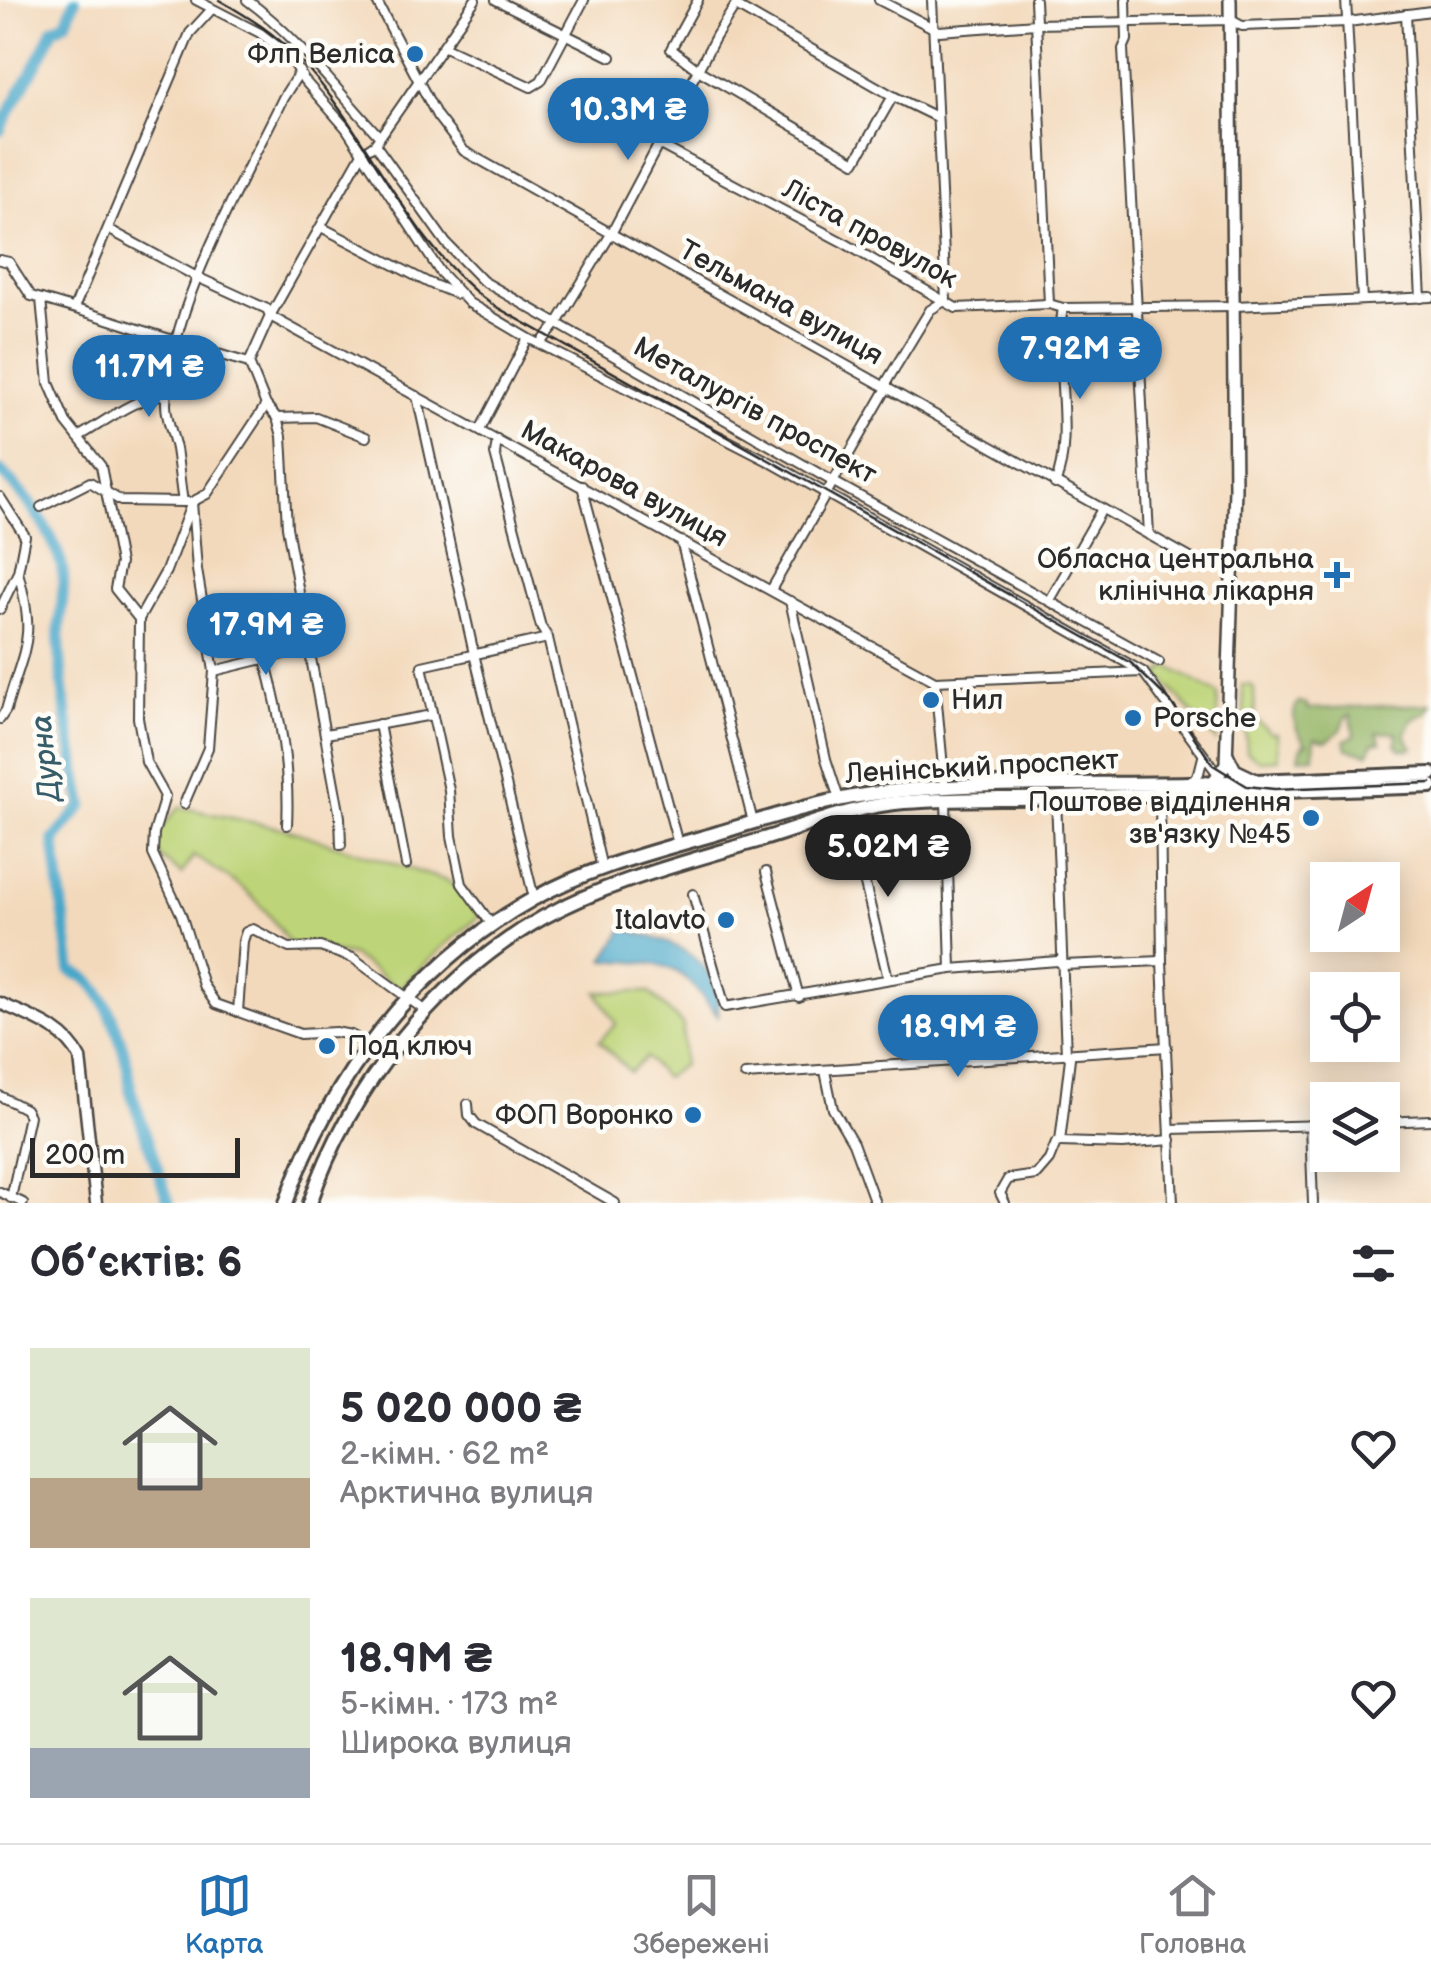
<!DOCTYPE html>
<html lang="uk">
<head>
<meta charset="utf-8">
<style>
  body { margin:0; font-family:"Balsamiq Sans",sans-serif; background:#f2f2f3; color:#2b2b33; height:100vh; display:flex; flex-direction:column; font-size:38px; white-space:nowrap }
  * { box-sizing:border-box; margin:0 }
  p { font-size:32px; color:#7c7c81 }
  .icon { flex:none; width:55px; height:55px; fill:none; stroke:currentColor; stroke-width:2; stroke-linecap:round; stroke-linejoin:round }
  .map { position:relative; height:1203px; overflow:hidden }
  .drawer { display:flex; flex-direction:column; background:#fff; flex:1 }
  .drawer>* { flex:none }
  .needle { width:65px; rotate:36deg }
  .tools { position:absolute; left:1310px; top:862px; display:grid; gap:20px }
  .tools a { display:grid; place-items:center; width:90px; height:90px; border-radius:0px; background:#fff; box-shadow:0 5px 25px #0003; font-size:50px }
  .scale { position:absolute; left:30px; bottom:25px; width:210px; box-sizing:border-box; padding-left:10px; border:5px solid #2b2b2b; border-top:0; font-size:28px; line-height:35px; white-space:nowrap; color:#2b2b2b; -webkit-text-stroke:8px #fdfcf7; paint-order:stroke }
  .price { position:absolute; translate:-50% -85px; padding:0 22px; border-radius:35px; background:#1f6fb2; color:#fff; font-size:32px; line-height:65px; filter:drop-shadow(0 2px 5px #0008) }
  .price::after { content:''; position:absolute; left:50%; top:60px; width:30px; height:22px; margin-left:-15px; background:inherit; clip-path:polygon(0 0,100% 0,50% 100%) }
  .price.active { background:#222; color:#fff }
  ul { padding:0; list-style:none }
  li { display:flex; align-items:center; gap:30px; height:250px; padding:0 30px }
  li span { display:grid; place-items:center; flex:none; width:280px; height:200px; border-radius:0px; color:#555 }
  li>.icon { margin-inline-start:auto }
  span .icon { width:120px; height:120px; fill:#fffc; stroke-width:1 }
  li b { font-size:42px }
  h2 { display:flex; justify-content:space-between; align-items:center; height:120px; padding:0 30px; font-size:42px }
  .dock { display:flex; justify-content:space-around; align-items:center; height:140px; border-top:2px solid #e1e1e2; background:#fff; font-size:28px; color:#7c7c81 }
  .dock a { display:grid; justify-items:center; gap:5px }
  .dock .active { color:#1f6fb2 }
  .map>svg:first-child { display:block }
  .green { fill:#bed478; stroke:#748052; stroke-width:2.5 }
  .forest { fill:#96b668; stroke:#60704a; stroke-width:2.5 }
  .water { fill:#4aa7c9; stroke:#3a697a; stroke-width:2.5 }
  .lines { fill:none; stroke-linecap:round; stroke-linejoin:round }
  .river { stroke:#4aa7c9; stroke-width:12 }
  .minor-casing { stroke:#494541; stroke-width:12 }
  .tertiary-casing { stroke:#494541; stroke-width:15 }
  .secondary-casing { stroke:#494541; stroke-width:16 }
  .primary-casing { stroke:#494541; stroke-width:18 }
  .minor { stroke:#fff; stroke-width:8 }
  .tertiary { stroke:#fff; stroke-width:10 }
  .secondary { stroke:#fff; stroke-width:11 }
  .primary { stroke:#fff; stroke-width:12 }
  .tram { stroke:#2b2b2b; stroke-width:2.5 }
  .poi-dot { fill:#1f6fb2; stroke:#fdfcf7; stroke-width:4 }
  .labels { text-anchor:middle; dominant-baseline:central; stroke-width:9; stroke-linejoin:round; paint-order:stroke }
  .poi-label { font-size:28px; fill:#2b2b2b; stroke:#fdfcf7; text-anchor:end }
  .street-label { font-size:28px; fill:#2b2b2b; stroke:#fdfcf7 }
  .water-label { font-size:30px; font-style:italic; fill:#375d6a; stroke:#fdfcf7 }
</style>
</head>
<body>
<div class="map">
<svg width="1431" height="1203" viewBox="0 0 1431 1203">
  <rect width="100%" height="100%" fill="#fdfcf7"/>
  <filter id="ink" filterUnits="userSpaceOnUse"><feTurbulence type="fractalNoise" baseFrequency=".01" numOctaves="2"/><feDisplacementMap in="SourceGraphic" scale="20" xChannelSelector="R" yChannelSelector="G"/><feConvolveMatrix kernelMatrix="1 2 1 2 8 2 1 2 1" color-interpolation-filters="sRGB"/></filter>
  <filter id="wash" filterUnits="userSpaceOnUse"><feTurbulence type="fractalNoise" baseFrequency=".0048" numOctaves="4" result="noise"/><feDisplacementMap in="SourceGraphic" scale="40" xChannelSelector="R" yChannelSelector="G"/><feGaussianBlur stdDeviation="2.25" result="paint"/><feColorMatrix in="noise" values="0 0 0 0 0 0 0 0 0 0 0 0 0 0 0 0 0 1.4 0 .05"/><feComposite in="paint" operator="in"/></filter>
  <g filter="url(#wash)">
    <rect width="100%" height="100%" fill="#f3d9bb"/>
    <!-- green -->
    <g class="green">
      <path d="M1168,666L1218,694L1216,741L1159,675Z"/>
      <path d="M1242,685H1251L1254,689L1255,719L1270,733H1277L1278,759L1259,760L1247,752Z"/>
      <path d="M179,807L286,829L447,881L464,891L479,911L477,919L445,945L399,989L353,956L290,945C260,897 241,884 193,856L182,874L155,853L156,834Z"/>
      <path d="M597,992H649L683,1025V1065L664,1078L646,1057L630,1072L599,1041L616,1024Z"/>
    </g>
    <!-- forest -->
    <path class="forest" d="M1299,702L1307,704L1308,709L1431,704L1427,712L1412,720L1405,735L1413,748L1410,750L1400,749L1396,744L1397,732L1377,733L1381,742L1373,743L1368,754L1347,749L1345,740L1354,736L1351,715L1346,717L1341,730L1327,741L1315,738L1314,757L1299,758L1302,745L1307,744C1297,734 1288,715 1299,702Z"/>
    <!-- water -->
    <path class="water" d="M624,929C672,942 722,956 718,1016C674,961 676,965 604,960Z"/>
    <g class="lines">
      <!-- river -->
      <g class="river">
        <path d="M0,130C16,95 39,65 53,29L66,22L75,0"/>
        <path d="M0,471C25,495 49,526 60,560C68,582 59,613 59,636C61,693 72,749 83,805L54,840L71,971C73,972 84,976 86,978C108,994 131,1063 130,1089L169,1203"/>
      </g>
    </g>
  </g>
  <g filter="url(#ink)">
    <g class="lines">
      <!-- minor casing -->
      <g class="minor-casing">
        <g id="minor">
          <path d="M196,0L260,33L290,56L304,80L346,128L440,272L469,303L528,338L772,463L1143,672L1220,777"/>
          <path d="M247,0C299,38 335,89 378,135"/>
          <path d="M376,0L437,116L464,151L1192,559L1234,570"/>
          <path d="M496,0L611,57"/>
          <path d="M698,0L671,49L698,70L855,162L893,96"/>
          <path d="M879,0L939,31L1036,24L1231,20L1242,26L1348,22L1431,11"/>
          <path d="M1035,0L1049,304"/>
          <path d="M1126,0L1127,40L1123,49L1149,535"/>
          <path d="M1346,0L1362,300"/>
          <path d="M736,6L893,96L936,117"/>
          <path d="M1406,14L1421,298"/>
          <path d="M445,47L531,87L541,81L584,0"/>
          <path d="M375,144L446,243L483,281L832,481L1159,662"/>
          <path d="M660,145L846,244L956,308L1049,304L1063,308L1235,306L1431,297"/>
          <path d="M321,227L429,283L456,294"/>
          <path d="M108,229L197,277L267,309L270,316L935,681L1143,672"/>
          <path d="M0,260L9,262L31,296C105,316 176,343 249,363"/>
          <path d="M41,299L49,383L66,422L101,466L120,563L115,589L139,619L138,718L146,762L165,796L154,833L153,854L181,914L203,985L216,1004L300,1034L335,1032L351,1035L370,1045"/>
          <path d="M75,306L190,33L212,9"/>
          <path d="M541,343L556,325L611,234L716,36L739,0"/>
          <path d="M417,396L474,654L534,898"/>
          <path d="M277,418L316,417L366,437"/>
          <path d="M480,430L528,338"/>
          <path d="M78,437C106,421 135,397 167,394"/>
          <path d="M497,440L495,454L541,627L548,638L602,868"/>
          <path d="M1055,484C1075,438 1053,362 1063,308"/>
          <path d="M582,486L678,844"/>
          <path d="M0,497L25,536L18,572L0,609"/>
          <path d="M41,507L90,482L121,501L183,502"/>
          <path d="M681,541L753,822"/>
          <path d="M771,590L887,388V381L930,310L946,300L932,0"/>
          <path d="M1050,600L1102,509"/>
          <path d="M790,601L826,759L839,799"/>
          <path d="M139,619L166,571L192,502L207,494L266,405"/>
          <path d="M265,659C280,714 290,767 287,825"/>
          <path d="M214,671L309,648"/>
          <path d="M935,681L945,789"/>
          <path d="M0,719L6,710C24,646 37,641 18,572"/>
          <path d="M379,724L406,865"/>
          <path d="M326,734L432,715"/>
          <path d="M1191,783L1199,773L1203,757"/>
          <path d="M1160,795L1162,961L1173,1203"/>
          <path d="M946,801L951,969"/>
          <path d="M184,804L208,748L214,671L197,570L192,502H183C180,485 179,467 176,449C173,434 166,419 166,404C170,304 240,187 283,98L300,71"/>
          <path d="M852,831L888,978"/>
          <path d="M341,845L340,817L287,527L282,436L277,418L266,405L249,363L270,316L362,153L375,144L475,0"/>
          <path d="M766,872L799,997"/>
          <path d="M693,894L725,1007L951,969L1058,961L1063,965L1162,961"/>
          <path d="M492,925L462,884L452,836L449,790L422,666L548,638"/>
          <path d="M238,1012L243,941L246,932L253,929L289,948L320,947L353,958L427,1012"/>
          <path d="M825,1071L833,1109L853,1143L875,1203"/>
          <path d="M745,1075L1167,1047"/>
          <path d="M0,1096L25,1109L29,1116L11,1198"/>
          <path d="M468,1104L469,1115L476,1124L615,1203"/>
          <path d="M1382,1122L1431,1120"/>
          <path d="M1310,1125L1313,1203"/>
          <path d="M1170,1129L1328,1125"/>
          <path d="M1060,1142L1123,1144L1171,1140"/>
          <path d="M0,1192L23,1203"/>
          <path d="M1005,1203L1000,1193L1008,1179L1036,1175L1049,1160L1056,1143L1060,1142L1070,1058L1066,1054L1056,798"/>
        </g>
      </g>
      <!-- tertiary casing -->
      <g class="tertiary-casing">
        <path id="tertiary" d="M0,1003C29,1017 65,1027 80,1058L96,1203"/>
      </g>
      <!-- secondary casing -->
      <g class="secondary-casing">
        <g id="secondary">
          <path d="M1227,754L1235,770L1256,780"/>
          <path d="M1211,785L1226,764L1235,488L1230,0"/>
        </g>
      </g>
      <!-- primary casing -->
      <g class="primary-casing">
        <g id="primary">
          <path d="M286,1203C330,1078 416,964 533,899C590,867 656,851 718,833C774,816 829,798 887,792C987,781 1089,785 1189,783C1270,781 1350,777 1431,774"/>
          <path d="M310,1203C349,1088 437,977 544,917C608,882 680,864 750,843C797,830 847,808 895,803C950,798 1006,800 1061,798C1185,794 1308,791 1431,786"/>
        </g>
      </g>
      <!-- minor -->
      <use href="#minor" class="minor"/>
      <!-- tertiary -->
      <use href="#tertiary" class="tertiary"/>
      <!-- secondary -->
      <use href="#secondary" class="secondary"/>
      <!-- primary -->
      <use href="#primary" class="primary"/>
      <!-- tram -->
      <path class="tram" d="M219,0C249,17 276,34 300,60C371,135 406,241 491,304L1131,663L1170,701L1213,765L1247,786L1274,789L1431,783"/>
    </g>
  </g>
  <!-- markers -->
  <g class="poi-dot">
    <circle cx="415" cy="54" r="10"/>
    <path d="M1332 560h10v10h10v10h-10v10h-10v-10h-10v-10h10z"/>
    <circle cx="931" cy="700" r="10"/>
    <circle cx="1133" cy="718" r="10"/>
    <circle cx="1311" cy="818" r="10"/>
    <circle cx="726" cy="920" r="10"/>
    <circle cx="327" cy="1046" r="10"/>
    <circle cx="693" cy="1115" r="10"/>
  </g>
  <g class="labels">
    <!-- poi labels -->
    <g class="poi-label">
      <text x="395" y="54">Флп Веліса</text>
      <text x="1314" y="559">Обласна центральна<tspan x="1314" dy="32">клінічна лікарня</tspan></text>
      <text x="951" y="700" text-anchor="start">Нил</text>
      <text x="1153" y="718" text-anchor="start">Porsche</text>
      <text x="1291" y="802">Поштове відділення<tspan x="1291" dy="32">зв'язку №45</tspan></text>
      <text x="706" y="920">Italavto</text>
      <text x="347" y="1046" text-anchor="start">Под ключ</text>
      <text x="673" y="1115">ФОП Воронко</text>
    </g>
    <!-- street labels -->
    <g class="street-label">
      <text transform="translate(870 234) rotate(29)">Ліста провулок</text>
      <text transform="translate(781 303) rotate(29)">Тельмана вулиця</text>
      <text transform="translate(755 411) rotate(29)">Металургів проспект</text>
      <text transform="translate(624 484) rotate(29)">Макарова вулиця</text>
      <text transform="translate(982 767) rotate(-3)">Ленінський проспект</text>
    </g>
    <!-- water labels -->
    <g class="water-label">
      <text transform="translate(46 758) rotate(-96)">Дурна</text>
    </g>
  </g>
</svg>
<div class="tools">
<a><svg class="needle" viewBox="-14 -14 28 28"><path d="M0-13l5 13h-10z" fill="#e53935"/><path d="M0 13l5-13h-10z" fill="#7c7c81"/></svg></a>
<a><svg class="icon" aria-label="locate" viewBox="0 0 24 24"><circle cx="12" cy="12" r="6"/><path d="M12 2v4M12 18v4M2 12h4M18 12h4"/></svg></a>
<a><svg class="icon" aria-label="layers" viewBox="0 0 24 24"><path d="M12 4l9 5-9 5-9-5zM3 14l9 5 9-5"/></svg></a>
</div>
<div class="scale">200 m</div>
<b class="price" style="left:628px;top:163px">10.3M ₴</b>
<b class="price" style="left:1080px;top:402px">7.92M ₴</b>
<b class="price" style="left:149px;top:420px">11.7M ₴</b>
<b class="price" style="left:266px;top:678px">17.9M ₴</b>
<b class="price active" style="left:888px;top:900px">5.02M ₴</b>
<b class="price" style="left:958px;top:1080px">18.9M ₴</b>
</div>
<section class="drawer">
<h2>Об’єктів: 6<svg class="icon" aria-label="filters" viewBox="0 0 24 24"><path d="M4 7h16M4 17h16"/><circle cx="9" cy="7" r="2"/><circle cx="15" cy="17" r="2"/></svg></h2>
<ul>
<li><span style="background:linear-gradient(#dfe7d0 65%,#b9a48a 0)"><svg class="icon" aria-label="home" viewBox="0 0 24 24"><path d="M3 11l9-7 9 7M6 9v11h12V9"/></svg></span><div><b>5 020 000 ₴</b><p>2-кімн. · 62 m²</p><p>Арктична вулиця</p></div><svg class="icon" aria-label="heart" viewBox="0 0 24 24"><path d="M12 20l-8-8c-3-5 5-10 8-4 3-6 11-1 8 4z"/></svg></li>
<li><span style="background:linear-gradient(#dfe7d0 75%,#9aa5b1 0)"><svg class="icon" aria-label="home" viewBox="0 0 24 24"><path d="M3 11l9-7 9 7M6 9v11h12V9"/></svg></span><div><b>18.9M ₴</b><p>5-кімн. · 173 m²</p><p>Широка вулиця</p></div><svg class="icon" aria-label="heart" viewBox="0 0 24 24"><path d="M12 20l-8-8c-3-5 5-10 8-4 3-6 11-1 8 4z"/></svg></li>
</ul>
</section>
<nav class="dock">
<a class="active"><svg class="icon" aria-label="map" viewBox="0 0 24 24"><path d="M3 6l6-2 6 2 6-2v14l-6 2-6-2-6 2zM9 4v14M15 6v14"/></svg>Карта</a>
<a><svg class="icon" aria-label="saved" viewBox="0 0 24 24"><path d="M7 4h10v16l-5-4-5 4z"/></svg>Збережені</a>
<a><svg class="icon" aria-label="home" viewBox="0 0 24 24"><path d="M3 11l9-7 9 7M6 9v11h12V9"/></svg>Головна</a>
</nav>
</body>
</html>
